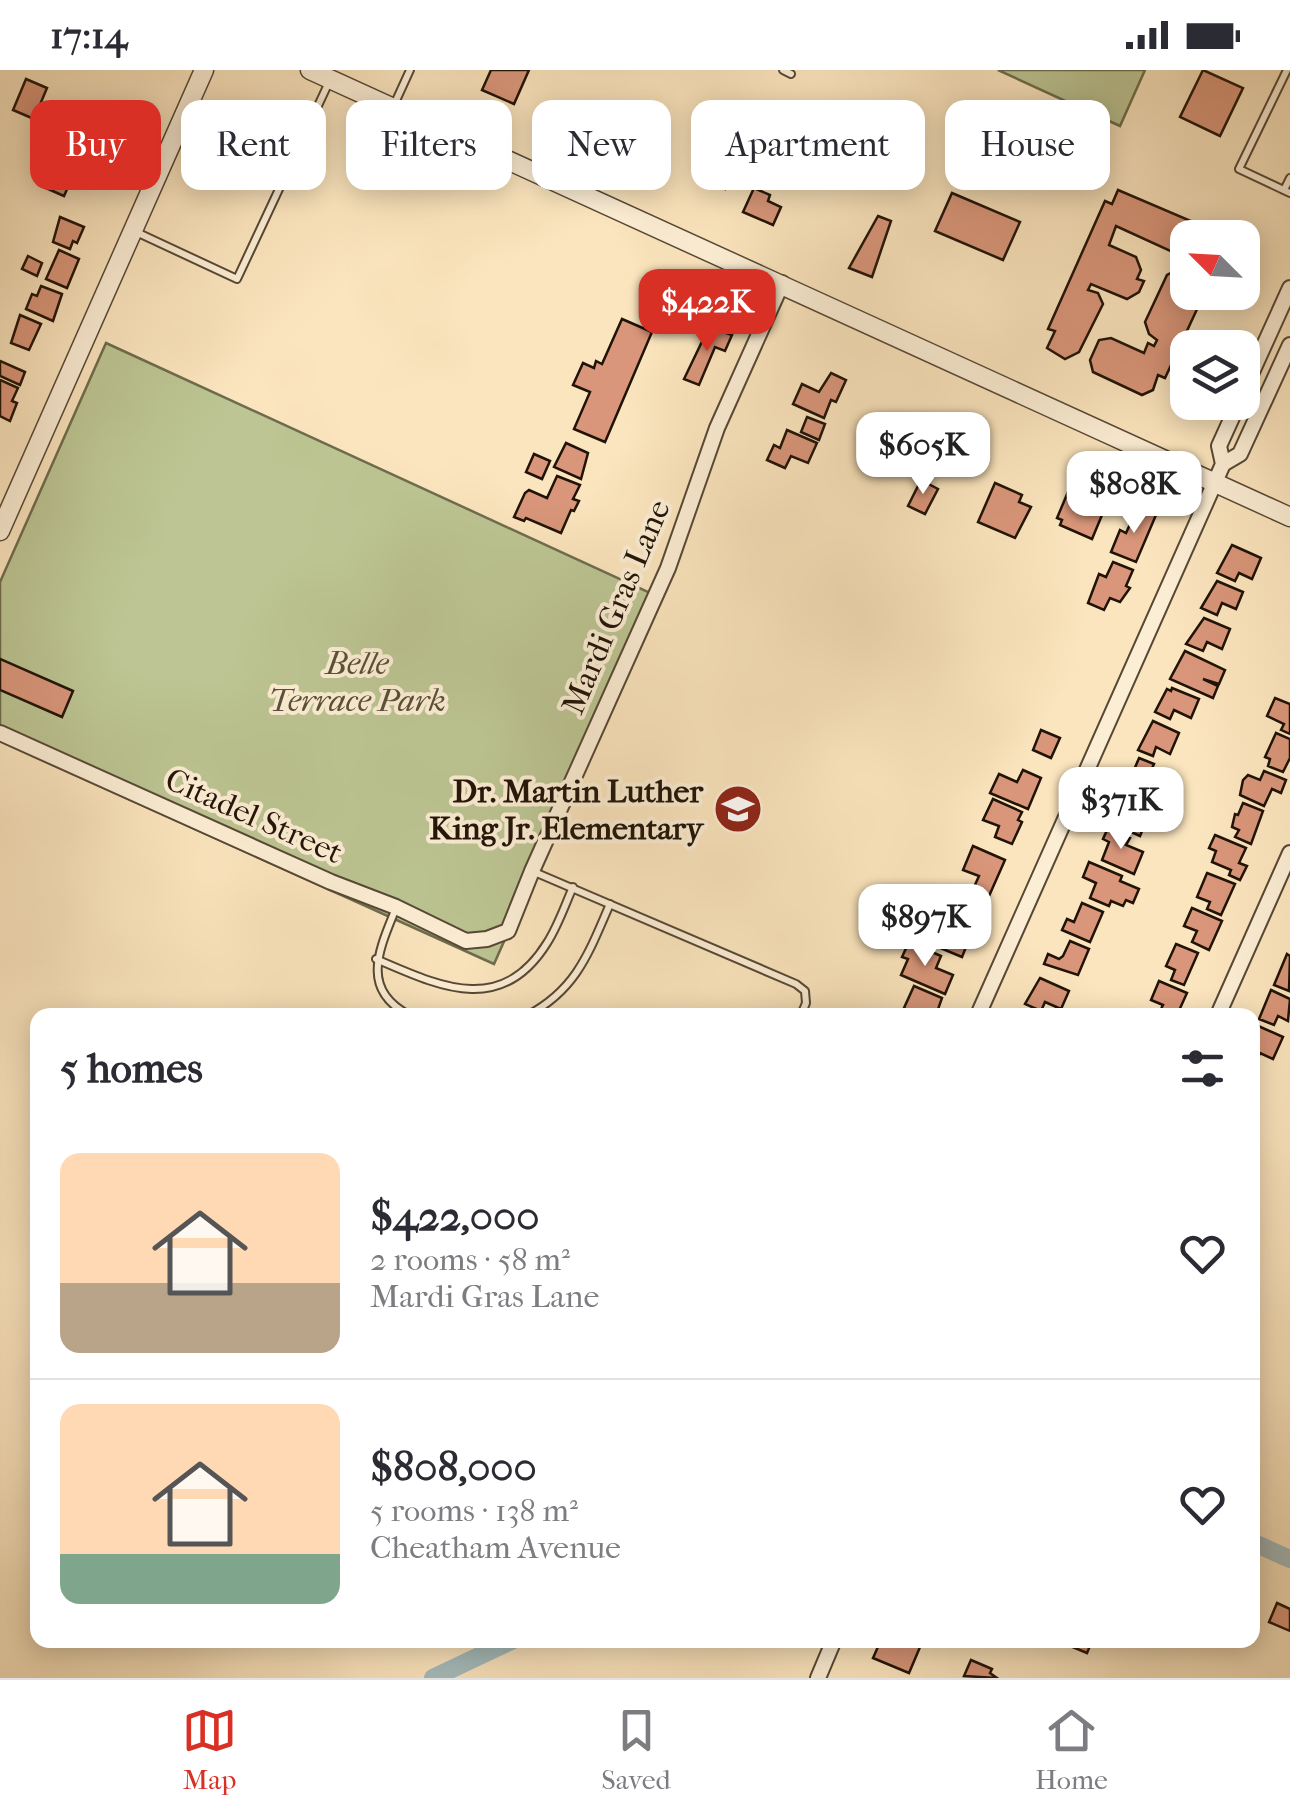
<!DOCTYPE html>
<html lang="en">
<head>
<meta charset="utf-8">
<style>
  body { margin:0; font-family:"IM FELL French Canon",serif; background:#f2f2f3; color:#2b2b33; height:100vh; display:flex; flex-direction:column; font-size:38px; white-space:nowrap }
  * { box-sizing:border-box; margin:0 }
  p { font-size:32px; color:#7c7c81 }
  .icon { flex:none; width:55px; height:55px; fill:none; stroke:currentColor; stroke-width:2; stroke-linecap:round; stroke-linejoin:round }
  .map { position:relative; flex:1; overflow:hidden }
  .drawer { position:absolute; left:30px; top:938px; width:1230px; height:640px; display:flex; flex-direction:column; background:#fff; border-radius:20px; box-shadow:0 5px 25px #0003 }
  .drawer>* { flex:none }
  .hud { position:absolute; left:30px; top:30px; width:1230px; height:90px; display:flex; gap:20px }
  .needle { width:65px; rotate:294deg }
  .controls { position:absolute; left:1170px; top:150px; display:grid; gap:20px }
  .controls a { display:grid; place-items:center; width:90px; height:90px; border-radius:20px; background:#fff; box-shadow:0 5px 25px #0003; font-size:50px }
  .price { position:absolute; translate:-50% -85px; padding:0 22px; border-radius:20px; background:#fff; color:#222; font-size:32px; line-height:65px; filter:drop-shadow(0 2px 5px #0008) }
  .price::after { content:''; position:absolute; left:50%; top:60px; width:30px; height:22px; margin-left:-15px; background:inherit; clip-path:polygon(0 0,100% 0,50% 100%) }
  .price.current { background:#d93025; color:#fff }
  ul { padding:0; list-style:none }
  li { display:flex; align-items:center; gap:30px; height:250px; padding:0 30px }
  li+li { border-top:2px solid #e1e1e2 }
  li span { display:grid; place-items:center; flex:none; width:280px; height:200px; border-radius:20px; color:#555 }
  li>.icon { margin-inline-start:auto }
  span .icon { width:120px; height:120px; fill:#fffc; stroke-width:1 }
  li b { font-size:42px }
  h2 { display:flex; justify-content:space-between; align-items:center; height:120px; padding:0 30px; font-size:42px }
  .chip { padding:0 35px; border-radius:20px; background:#fff; box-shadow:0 5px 25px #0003; font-size:35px; line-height:90px }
  .chip.current { background:#d93025; color:#fff }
  .status { display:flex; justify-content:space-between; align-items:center; height:70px; padding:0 50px; background:#fff; direction:ltr }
  .status svg { height:28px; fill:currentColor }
  .menu { display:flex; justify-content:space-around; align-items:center; height:140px; border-top:2px solid #e1e1e2; background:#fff; font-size:28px; color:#7c7c81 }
  .menu a { display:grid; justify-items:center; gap:5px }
  .menu .current { color:#d93025 }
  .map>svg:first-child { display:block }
  .green { fill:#bcc593; stroke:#6e6c4d; stroke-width:2.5 }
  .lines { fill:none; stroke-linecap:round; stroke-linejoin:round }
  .canal { stroke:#a5bcbd; stroke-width:18 }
  .building { fill:#d9967a; stroke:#201307; stroke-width:2.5 }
  .service-casing { stroke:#574835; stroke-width:10 }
  .minor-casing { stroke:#574835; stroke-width:18 }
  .tertiary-casing { stroke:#574835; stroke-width:21 }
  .service { stroke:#fceed5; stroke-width:6 }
  .minor { stroke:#fceed5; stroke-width:14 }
  .tertiary { stroke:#fceed5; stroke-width:18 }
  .labels { text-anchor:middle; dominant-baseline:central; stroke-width:8; stroke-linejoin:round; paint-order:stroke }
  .street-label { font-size:32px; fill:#201307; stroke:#fceed5 }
  .park-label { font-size:32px; font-style:italic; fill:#575138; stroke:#fceed5 }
  .poi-label { font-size:32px; font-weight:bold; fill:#201307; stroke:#fceed5; text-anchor:end }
</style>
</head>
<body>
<div class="status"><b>17:14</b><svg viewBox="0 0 49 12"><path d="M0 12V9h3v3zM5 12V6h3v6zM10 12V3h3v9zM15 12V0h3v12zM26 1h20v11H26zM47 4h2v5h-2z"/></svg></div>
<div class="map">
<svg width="1290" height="1608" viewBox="0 0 1290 1608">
  <rect width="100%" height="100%" fill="#fbe5be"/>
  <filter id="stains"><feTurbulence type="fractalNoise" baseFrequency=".002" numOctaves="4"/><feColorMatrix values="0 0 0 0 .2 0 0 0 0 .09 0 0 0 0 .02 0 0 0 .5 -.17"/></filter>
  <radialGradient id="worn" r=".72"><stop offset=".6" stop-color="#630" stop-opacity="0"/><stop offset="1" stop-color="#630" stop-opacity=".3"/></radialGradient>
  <!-- green -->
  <g class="green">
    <path d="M998,0H1145L1120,56Z"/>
    <path d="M106,273L657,526L494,894L0,671V512Z"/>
  </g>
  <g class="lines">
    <!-- canal -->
    <g class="canal">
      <path d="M1252,1472L1290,1489"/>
      <path d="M433,1608L513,1570"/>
    </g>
  </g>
  <!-- building -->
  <g class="building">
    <path d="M491,0H529L514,34L482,20Z"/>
    <path d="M1203,0L1243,18L1220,66L1180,47Z"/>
    <path d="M26,9L47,18L34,49L13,40Z"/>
    <path d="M840,37L869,50L853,86L824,73Z"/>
    <path d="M67,48L119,71L108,97L82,85L64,126L39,115Z"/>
    <path d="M701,75L738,88L725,119L698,104L703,92L695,88Z"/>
    <path d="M823,75L850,87L838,115L811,103Z"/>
    <path d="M754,118L770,125L768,131L781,137L773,155L743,142Z"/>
    <path d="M1118,120L1219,163L1216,168H1188V189L1116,156L1109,175L1136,187L1141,200L1137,209L1144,211L1139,222L1127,229L1091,214L1088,220L1098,223L1103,234L1079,282L1065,289L1047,278L1055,261L1048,259L1105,131L1112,134Z"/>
    <path d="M952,123L1020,152L1003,190L935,161Z"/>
    <path d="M878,146L891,151L872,207L849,198Z"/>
    <path d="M60,147L84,157L77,173L73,171L70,179L53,172Z"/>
    <path d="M59,180L79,189L67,218L46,209Z"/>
    <path d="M28,186L42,193L37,206L22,199Z"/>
    <path d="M1179,199L1186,203L1188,200V222H1205L1165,308L1158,305L1153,320L1142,325L1093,302L1090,290L1099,270L1111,268L1144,283L1148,273L1154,276L1157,270L1149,264L1145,252L1167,205Z"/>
    <path d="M41,216L62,224L53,251L26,239L32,224L37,226Z"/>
    <path d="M20,245L41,254L29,280L11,273Z"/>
    <path d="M622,249L652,262L605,372L574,359L590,322L573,315L583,293L594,298L596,291L602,294Z"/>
    <path d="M709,257L732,265L725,281L715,277L699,315L684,309Z"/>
    <path d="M0,291L25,302L20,315L0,306Z"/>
    <path d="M831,303L846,310L836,332L831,330L824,348L793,334L802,314L819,322Z"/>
    <path d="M0,310L18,318L12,331L17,333L10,351L0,346Z"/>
    <path d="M882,344L901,352L899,357L918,365L904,394L877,382L880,375L871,370Z"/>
    <path d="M807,347L825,354L819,370L801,362Z"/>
    <path d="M787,360L817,373L808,393L791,386L785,398L767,390L774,375L780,378Z"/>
    <path d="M566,373L588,383L581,409L554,397Z"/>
    <path d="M534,384L550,391L542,409L526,402Z"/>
    <path d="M557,406L580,415L573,429L579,431L574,441L571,440L561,463L526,448L524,451L514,447L525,423L529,420L547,428Z"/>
    <path d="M921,410L938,419L925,444L908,436Z"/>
    <path d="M995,413L1022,425L1019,432L1031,437L1015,468L978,452Z"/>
    <path d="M1068,422L1080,427L1076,437L1080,431L1102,445L1092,469L1060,455L1062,450L1057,448Z"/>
    <path d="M1138,437L1156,445L1136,492L1111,482L1120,460L1126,463Z"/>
    <path d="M1232,475L1261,488L1252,509L1239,503L1235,511L1217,503Z"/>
    <path d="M1113,492L1133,500L1126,516L1130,518L1120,532L1110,528L1104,540L1088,533L1099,504L1106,507Z"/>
    <path d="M1217,511L1243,522L1236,539L1222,533L1217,545L1201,538Z"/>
    <path d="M1204,548L1230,559L1222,579L1207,572L1203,581L1186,574Z"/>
    <path d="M1185,581L1225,600L1219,614L1203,609L1218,616L1213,628L1170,609Z"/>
    <path d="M0,589L73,621L62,647L0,620Z"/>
    <path d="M1172,618L1199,629L1191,648L1174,640L1170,649L1155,642L1167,619L1171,621Z"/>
    <path d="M1275,628L1290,634V664L1281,660L1284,654L1267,646Z"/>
    <path d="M1153,651L1179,663L1170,684L1156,677L1153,686L1138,680Z"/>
    <path d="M1041,660L1060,668L1051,688L1033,680Z"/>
    <path d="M1276,663L1290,669V688L1283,702L1268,696L1270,689L1265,687Z"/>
    <path d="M1139,688L1154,694L1150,703L1168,711L1159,731L1133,719L1135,714L1129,712Z"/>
    <path d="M1023,700L1041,708L1028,739L990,723L999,704L1017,712Z"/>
    <path d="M1264,701L1286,710L1281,723L1272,719L1264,736L1240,725L1243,710L1248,705L1260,710Z"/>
    <path d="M993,729L1022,742L1018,750L1022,752L1012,774L995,767L999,756L983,750Z"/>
    <path d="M1133,729L1152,737L1140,766L1107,751L1111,742L1123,747L1126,744Z"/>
    <path d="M1243,733L1263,741L1251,774L1235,767L1239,760L1232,757L1235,744L1238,745Z"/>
    <path d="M1108,758L1130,768L1126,775L1143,782L1134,804L1102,790L1109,772L1103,769Z"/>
    <path d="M1215,765L1246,778L1239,793L1247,796L1240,810L1229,805L1231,800L1212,792L1216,781L1209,778Z"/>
    <path d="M973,776L1005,790L985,835L969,828L979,806L963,800Z"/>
    <path d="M1089,792L1122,806L1120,811L1139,819L1133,833L1126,830L1123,836L1111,831L1109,836L1090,828L1096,813L1083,807Z"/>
    <path d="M1207,803L1235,814L1221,845L1207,839L1210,832L1197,827Z"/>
    <path d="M1082,833L1103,842L1090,872L1062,860L1067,849L1074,852Z"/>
    <path d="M1192,838L1222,851L1209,880L1192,872L1197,861L1184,856Z"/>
    <path d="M931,840L960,852L954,866L968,872L962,887L919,869Z"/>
    <path d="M1070,871L1089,879L1078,905L1044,894L1048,884L1059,889L1063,886Z"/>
    <path d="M909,872L941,886L936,898L953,905L945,924L901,905L908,889L902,887Z"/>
    <path d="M1176,874L1198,883L1184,915L1171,910L1175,900L1166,896Z"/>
    <path d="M1287,884L1290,886L1289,921L1274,915Z"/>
    <path d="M1040,908L1069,921L1061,939L1045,932L1041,941L1025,934Z"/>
    <path d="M1159,911L1187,923L1177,945H1158L1163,935L1151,930Z"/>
    <path d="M914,916L942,928L936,945H918L904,938Z"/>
    <path d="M1271,920L1290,929L1288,951L1278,946L1274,955L1259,949Z"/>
    <path d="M1256,955L1283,967L1273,989L1260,983L1256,993L1252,991Z"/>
    <path d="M1277,1533L1290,1539V1561L1269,1552Z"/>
    <path d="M881,1570L897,1573L899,1570H923L909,1603L873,1588Z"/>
    <path d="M1056,1570H1090L1092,1571L1087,1583Z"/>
    <path d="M971,1590L992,1599L990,1603L997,1608L964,1606Z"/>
  </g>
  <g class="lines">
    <!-- service casing -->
    <g class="service-casing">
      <g id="service">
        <path d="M783,0L791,4"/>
        <path d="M1287,0L1239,99L1290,123"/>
        <path d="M394,35L410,0"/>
        <path d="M217,58L292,92"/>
        <path d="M1284,120L1290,108"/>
        <path d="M134,161L237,209L330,10"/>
        <path d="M532,801L796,914L805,921L806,933L801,945"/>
        <path d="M396,838C380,878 359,919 409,945"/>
        <path d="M376,889C439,916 501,947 547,873C558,856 565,835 573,817"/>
        <path d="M528,945C577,919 589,882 610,834"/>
      </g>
    </g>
    <!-- minor casing -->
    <g class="minor-casing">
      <g id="minor">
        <path d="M1242,324L1290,218"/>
        <path d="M1223,394L1240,384L1290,275"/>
        <path d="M0,663L331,812L396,837L466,871L487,869L508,861L532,801L668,498L717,358L782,213"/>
        <path d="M978,945L1223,394L1219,376L1239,332"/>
        <path d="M1218,945L1290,783"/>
        <path d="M818,1608L834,1570"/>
      </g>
    </g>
    <!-- tertiary casing -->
    <g class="tertiary-casing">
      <g id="tertiary">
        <path d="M310,0L1290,447"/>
        <path d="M0,461L204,0"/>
      </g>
    </g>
    <!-- service -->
    <use href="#service" class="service"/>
    <!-- minor -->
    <use href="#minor" class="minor"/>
    <!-- tertiary -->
    <use href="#tertiary" class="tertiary"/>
  </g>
  <!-- icons -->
  <defs>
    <g id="school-disc" transform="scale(2.5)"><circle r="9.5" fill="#8f2418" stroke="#fceed5"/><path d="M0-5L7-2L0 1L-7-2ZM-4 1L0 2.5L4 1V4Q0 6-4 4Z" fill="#fff"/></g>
  </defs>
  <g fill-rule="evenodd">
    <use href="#school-disc" x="738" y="739"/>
  </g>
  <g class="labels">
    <!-- street labels -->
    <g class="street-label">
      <text transform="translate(616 537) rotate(-67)">Mardi Gras Lane</text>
      <text transform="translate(254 746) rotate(24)">Citadel Street</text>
    </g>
    <!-- park labels -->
    <g class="park-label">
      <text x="357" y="593">Belle<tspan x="357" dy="37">Terrace Park</tspan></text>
    </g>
    <!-- poi labels -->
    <g class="poi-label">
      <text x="703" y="721">Dr. Martin Luther<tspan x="703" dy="37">King Jr. Elementary</tspan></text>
    </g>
  </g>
  <rect width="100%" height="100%" filter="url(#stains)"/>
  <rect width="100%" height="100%" fill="url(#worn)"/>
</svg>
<div class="controls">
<a><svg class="needle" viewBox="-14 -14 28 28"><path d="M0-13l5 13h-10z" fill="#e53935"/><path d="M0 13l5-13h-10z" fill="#7c7c81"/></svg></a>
<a><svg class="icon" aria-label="layers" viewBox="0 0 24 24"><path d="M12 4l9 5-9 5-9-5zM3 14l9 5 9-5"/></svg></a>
</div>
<b class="price current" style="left:707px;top:284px">$422K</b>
<b class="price" style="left:923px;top:427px">$605K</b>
<b class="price" style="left:1134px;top:466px">$808K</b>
<b class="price" style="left:1121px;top:782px">$371K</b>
<b class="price" style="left:925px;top:899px">$897K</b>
<div class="hud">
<a class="chip current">Buy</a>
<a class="chip">Rent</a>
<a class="chip">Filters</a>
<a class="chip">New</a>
<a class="chip">Apartment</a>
<a class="chip">House</a>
</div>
<section class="drawer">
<h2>5 homes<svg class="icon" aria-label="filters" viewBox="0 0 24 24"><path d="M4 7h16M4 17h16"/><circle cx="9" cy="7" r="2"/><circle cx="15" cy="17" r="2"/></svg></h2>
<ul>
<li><span style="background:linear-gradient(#ffd9b3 65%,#b9a48a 0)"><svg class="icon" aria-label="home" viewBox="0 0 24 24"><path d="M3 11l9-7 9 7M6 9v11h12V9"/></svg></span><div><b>$422,000</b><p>2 rooms · 58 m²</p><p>Mardi Gras Lane</p></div><svg class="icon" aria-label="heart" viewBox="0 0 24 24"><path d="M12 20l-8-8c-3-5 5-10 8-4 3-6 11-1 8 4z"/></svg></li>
<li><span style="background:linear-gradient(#ffd9b3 75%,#7fa58c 0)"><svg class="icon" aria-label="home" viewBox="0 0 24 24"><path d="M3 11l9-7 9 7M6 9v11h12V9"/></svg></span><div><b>$808,000</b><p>5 rooms · 138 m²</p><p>Cheatham Avenue</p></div><svg class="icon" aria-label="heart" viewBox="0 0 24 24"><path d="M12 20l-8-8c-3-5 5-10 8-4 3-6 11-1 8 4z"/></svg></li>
</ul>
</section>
</div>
<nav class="menu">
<a class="current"><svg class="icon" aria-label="map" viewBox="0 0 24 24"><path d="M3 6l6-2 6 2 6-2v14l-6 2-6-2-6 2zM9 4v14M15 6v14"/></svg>Map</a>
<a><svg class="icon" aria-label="saved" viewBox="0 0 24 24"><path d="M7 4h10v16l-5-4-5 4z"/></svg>Saved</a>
<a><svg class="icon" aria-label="home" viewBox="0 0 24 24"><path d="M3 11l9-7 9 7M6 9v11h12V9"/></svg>Home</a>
</nav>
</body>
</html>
